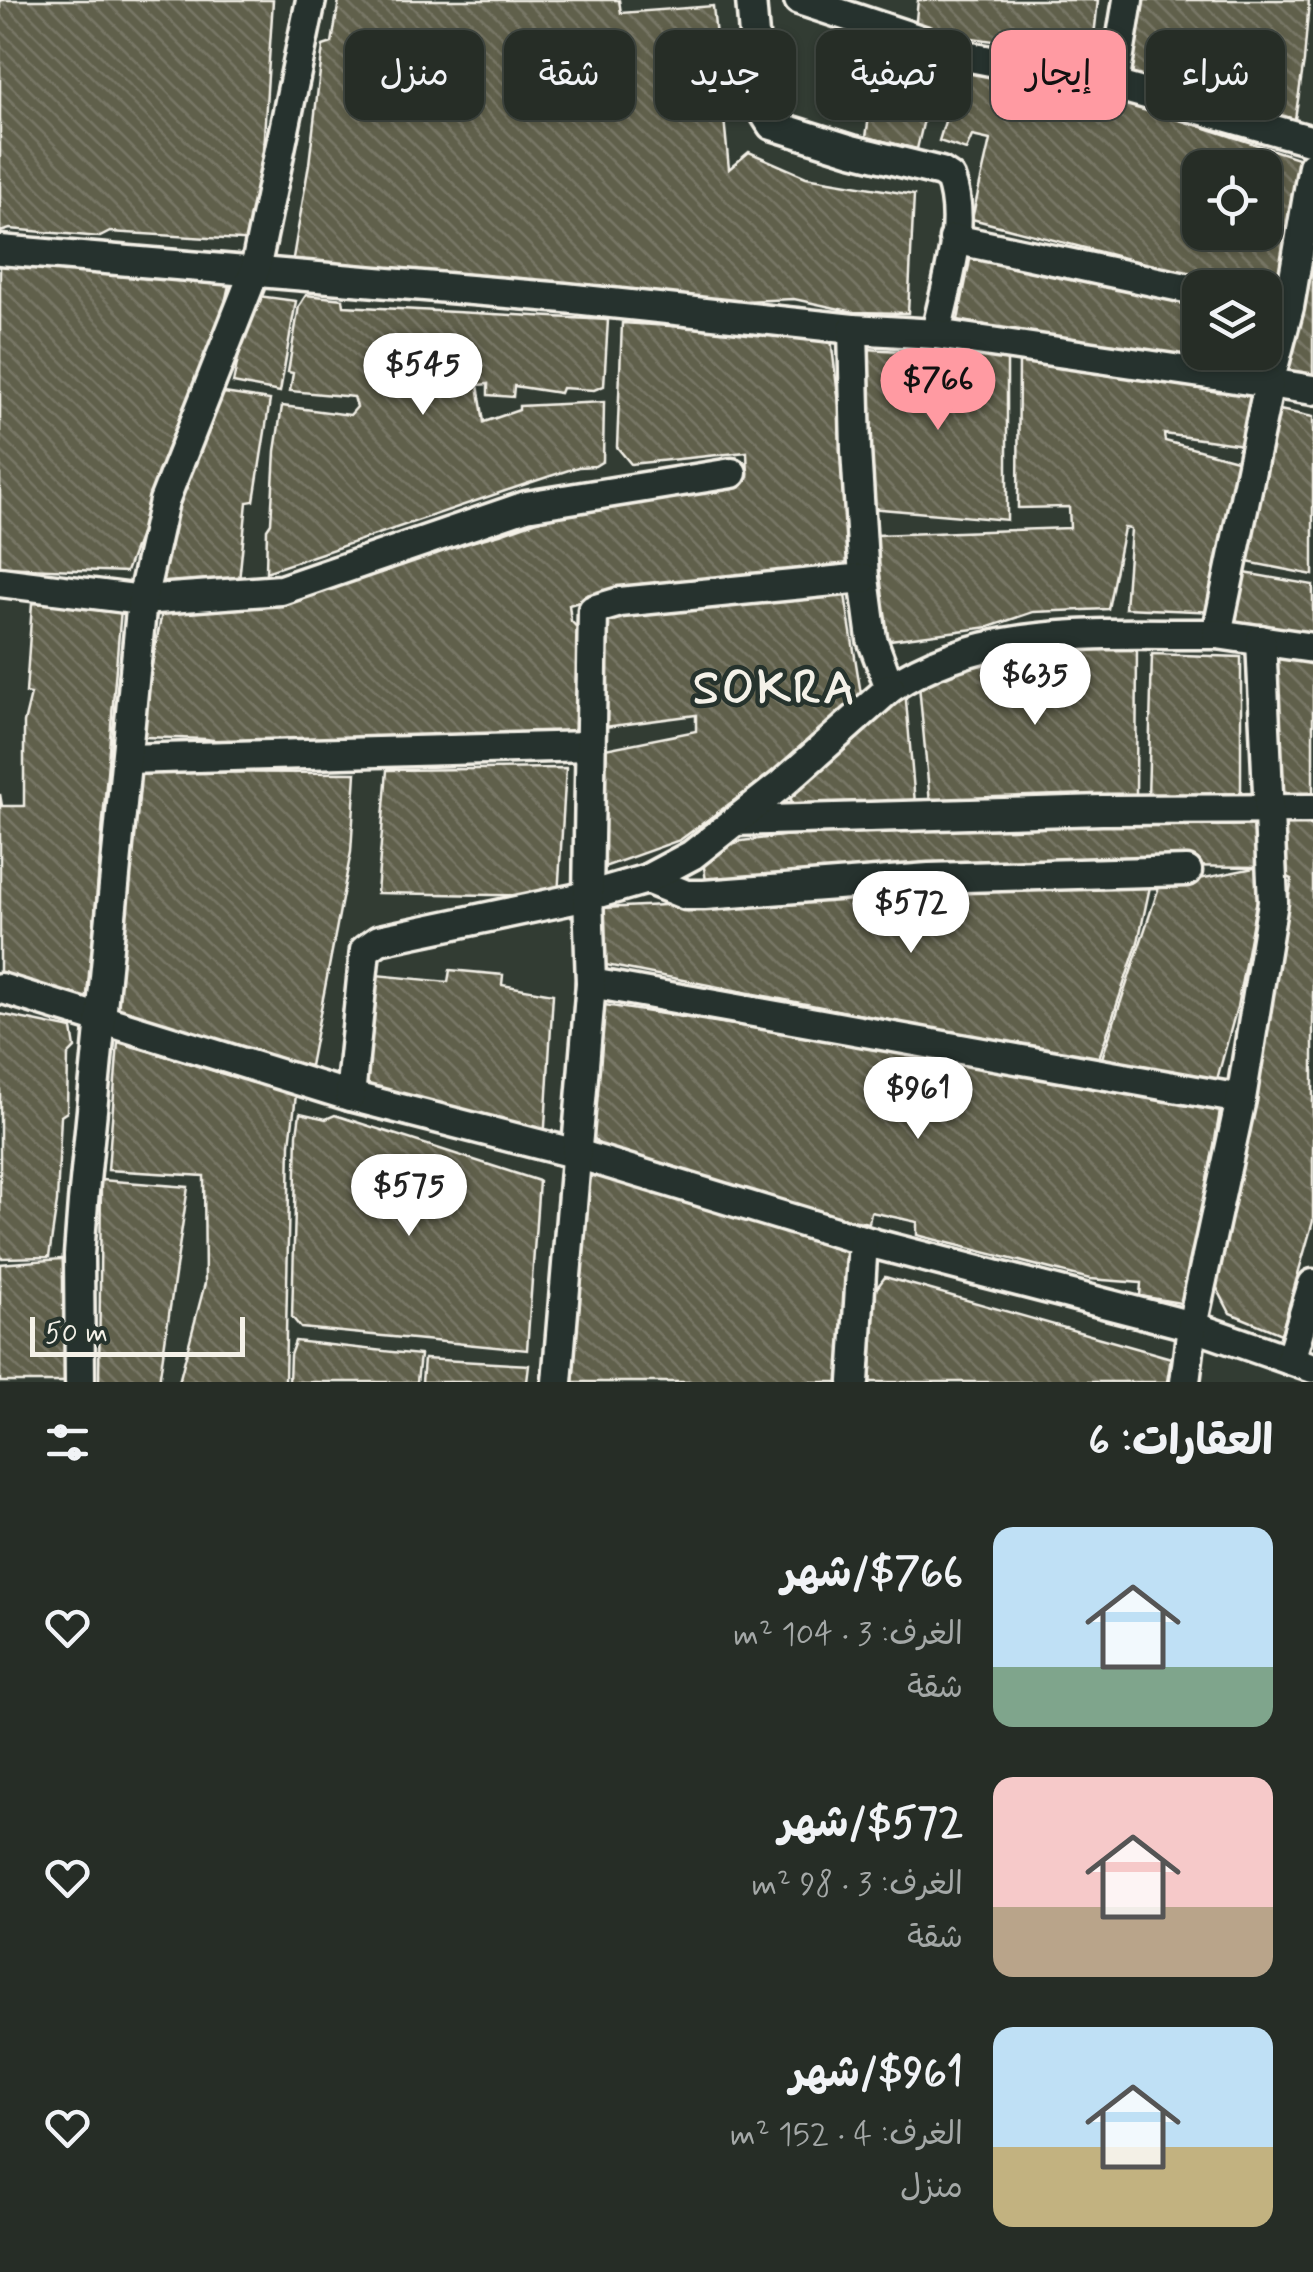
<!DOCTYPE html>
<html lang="ar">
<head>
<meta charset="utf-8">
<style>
  body { margin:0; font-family:Mynerve,"Playpen Sans Arabic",sans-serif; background:#2e352e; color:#f1f3f6; direction:rtl; height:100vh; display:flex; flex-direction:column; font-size:38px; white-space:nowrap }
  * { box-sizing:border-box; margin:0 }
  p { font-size:32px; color:#a4a8a7 }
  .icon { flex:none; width:55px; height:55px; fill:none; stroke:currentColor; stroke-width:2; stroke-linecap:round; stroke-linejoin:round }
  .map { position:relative; height:1382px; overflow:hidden; direction:ltr }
  .drawer { display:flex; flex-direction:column; background:#262d26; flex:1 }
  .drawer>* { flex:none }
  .banner { position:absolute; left:30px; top:30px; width:1255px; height:90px; direction:rtl; display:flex; gap:20px }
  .tools { position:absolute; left:1182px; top:150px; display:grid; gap:20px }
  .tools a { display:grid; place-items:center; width:100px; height:100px; border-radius:20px; background:#262d26; box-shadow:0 2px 8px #0004,0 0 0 2px #424943; font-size:50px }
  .scale { position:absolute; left:30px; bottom:25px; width:215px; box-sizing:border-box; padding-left:10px; border:5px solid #f4f1e8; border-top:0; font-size:28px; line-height:35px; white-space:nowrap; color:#f4f1e8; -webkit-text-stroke:8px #26332d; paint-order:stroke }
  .price { position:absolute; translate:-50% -85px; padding:0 22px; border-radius:35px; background:#fff; color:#222; font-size:32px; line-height:65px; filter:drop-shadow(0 2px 5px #0008) }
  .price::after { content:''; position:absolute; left:50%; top:60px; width:30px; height:22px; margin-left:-15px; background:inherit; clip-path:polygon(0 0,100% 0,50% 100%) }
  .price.on { background:#ff9aa2; color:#111 }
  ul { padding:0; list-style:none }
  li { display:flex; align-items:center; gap:30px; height:250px; padding:0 40px }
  li span { display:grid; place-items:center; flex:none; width:280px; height:200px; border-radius:20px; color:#555 }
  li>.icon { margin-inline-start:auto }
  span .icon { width:120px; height:120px; fill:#fffc; stroke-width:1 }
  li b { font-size:42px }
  h2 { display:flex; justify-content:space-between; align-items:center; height:120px; padding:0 40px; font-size:42px }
  .pill { padding:0 35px; border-radius:20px; background:#262d26; box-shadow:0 2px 8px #0004,0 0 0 2px #424943; font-size:35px; line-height:90px }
  .pill.on { background:#ff9aa2; color:#111 }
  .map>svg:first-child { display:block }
  .building { fill:url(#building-back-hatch); stroke:#f4f1e8; stroke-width:2.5; fill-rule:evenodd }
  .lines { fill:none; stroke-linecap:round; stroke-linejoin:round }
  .street-casing { stroke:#f4f1e8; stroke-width:35 }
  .street { stroke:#26332d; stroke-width:28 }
  .labels { text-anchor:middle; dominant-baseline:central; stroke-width:9; stroke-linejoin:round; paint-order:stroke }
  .district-label { font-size:48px; font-weight:bold; letter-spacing:2.5px; fill:#f4f1e8; stroke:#26332d }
</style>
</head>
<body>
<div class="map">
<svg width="1313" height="1382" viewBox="0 0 1313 1382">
  <defs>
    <pattern id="building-back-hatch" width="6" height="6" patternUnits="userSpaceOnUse" patternTransform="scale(2.5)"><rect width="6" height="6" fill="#61604c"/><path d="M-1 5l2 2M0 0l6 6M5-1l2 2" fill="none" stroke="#787766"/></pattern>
  </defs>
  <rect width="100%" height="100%" fill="#323c33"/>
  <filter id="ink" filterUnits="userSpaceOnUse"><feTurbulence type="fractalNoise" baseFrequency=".01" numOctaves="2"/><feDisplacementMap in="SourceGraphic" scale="20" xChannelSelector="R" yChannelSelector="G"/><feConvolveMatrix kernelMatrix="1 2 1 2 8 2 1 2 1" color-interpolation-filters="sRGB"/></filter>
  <g filter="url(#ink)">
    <!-- building -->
    <g class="building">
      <path d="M0,0H273L257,241L110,232L100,237L10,229L0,232Z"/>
      <path d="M339,0H619L621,13L713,6L729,169L749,152L806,177L914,195L908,313L854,312L794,299L691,303L292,264L309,164L323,46L332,43Z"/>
      <path d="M918,0H1098L1092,55L915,30Z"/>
      <path d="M1134,0H1309L1304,61L1293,132L1118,79Z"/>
      <path d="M962,66L1107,96L1307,161L1281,299L1265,294V288H1241L972,219L990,140L972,136L966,150L939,141ZM1200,168H1265V232H1200Z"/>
      <path d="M876,69L934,77L917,149L866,137Z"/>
      <path d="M1313,233V381L1285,374Z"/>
      <path d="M971,255L1200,298V352H1226L1222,369L958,320Z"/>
      <path d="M0,264L142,274L159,279L229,285L212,362L153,499L126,572L0,567Z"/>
      <path d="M251,295L296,301L280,392L233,383Z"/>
      <path d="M306,295L343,299L344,306L608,320L604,386L594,390L562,388L560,393L514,386L513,397L488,395V384L478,385L484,422L519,410V406L604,402L603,461L595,466L578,467L526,484L266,572L267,529L271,523L275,451L282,406L350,415L357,407L354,397L290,391L293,373L288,372L299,306Z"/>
      <path d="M622,323L767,332L830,330L859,568L620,590L569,605L571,621L583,634L577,736L234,743L206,739L144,737L146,696L163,607L398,562L500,534L575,508L748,476L747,452L631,464L617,447Z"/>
      <path d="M866,349L1007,357V520L870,508Z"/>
      <path d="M1019,353L1255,387L1244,445L1164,434L1165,441L1240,461L1217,612L1125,608L1131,529L1124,528L1108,609L1033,612L989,627L882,641L876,535L1070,528L1069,507L1018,508Z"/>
      <path d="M224,393L270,400L254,501L247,502L238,591L154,595L167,514L216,397Z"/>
      <path d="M1275,409L1313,417V575L1242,561Z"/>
      <path d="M1239,572L1313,585V638L1247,631L1230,618Z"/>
      <path d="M844,589L861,694L817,740L680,840L593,871L595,751L696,731V715L597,728L606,616Z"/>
      <path d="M32,603L121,609L88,997L81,1000L0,973V794L2,806H24V723L31,694L26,693Z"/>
      <path d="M1031,645L1137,646L1136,796L1128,803H930L919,685Z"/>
      <path d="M1152,654L1241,657V797L1148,799Z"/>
      <path d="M1275,657L1313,664V802L1279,799Z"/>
      <path d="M905,689L915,803L793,805L786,785Z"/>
      <path d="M566,768L558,896L377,893L387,770Z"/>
      <path d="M131,772L356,773L351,852L310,1066L117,1020L110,958Z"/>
      <path d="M1256,812L1259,867L1168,866L706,881L702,854L741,841L868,826Z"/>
      <path d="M1276,816L1313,817V1221L1281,1334L1230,1313L1216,1286L1292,879L1275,871Z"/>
      <path d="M1259,867L1258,894L1237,1007L1216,1083L1165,1071L1164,1078L1101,1061L1159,887Z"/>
      <path d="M1151,882L1138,942L1098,1061L601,964L602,908Z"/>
      <path d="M450,970L503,975L502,985L553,994L544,1143L355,1090L366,974L448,982Z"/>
      <path d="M598,1004L1222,1100L1186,1304L1140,1296L1141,1283L1090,1279L917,1235V1222L871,1212L869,1223L851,1220L604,1150L590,1133Z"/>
      <path d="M0,1014L72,1029L75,1048L68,1055L67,1112L61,1116L57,1202L49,1257L0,1258Z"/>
      <path d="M118,1042L296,1095L290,1144L285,1382H179L205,1283L204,1176L108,1170Z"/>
      <path d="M300,1113L326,1119L335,1115L539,1181L527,1350L301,1328L292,1317L297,1134Z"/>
      <path d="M586,1169L847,1252L841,1382H573Z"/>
      <path d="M101,1180L188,1187L159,1382H99Z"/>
      <path d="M73,1258L69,1382H0V1264Z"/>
      <path d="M885,1277L1171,1358L1167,1382H870L876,1289Z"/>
      <path d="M295,1341L420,1355L417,1382H289L290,1355Z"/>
      <path d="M424,1359L529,1365L527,1382H422Z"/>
    </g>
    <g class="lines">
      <!-- street casing -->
      <g class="street-casing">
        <g id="street">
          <path d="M751,0L760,106L772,125L852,150L941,172L950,178C968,225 945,287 936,334"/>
          <path d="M799,0L975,58L1114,85L1313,141"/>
          <path d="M1114,85L1128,0"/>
          <path d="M1313,166L1289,307L1269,383L1313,390"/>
          <path d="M954,239L1200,291"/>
          <path d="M0,250L565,298L853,329"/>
          <path d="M853,329L936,334L1269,383L1217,634C1107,635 986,623 890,688L872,639L864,578L856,450Z"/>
          <path d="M0,582L142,600L281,590L526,506L732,473"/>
          <path d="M1217,634L1313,648"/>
          <path d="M127,759L589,746"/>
          <path d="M735,821L1102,810L1313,809"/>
          <path d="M647,879L686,895H704L929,878L1187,871"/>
          <path d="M591,983L1241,1099"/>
          <path d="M0,988L350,1096L577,1154L875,1244L1192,1326L1313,1368"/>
          <path d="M350,1096L365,950L379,940L588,896L647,879L692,855L735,821L782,784L890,688"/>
          <path d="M1290,1360L1313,1284"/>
          <path d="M80,1382L79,1255L83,1202L142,600L164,501L255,270L311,0"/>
          <path d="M557,1382L591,983L588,896L593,610L620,602L864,578"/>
          <path d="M854,1382L863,1241"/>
          <path d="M1185,1382L1192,1326L1241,1099L1273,902L1261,640"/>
        </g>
      </g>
      <!-- street -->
      <use href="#street" class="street"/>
    </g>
  </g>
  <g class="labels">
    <!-- district labels -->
    <g class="district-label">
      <text x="775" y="689">SOKRA</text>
    </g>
  </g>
</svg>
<div class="tools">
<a><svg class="icon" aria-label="locate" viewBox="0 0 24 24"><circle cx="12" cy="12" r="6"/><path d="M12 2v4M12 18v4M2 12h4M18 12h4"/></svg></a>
<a><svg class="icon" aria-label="layers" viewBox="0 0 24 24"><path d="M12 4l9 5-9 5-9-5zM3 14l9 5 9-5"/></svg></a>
</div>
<div class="scale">50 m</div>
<b class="price" style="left:423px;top:418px">$545</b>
<b class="price on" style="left:938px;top:433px">$766</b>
<b class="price" style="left:1035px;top:728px">$635</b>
<b class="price" style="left:911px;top:956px">$572</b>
<b class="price" style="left:918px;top:1142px">$961</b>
<b class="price" style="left:409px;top:1239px">$575</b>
<div class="banner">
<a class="pill">شراء</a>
<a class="pill on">إيجار</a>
<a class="pill">تصفية</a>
<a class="pill">جديد</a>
<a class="pill">شقة</a>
<a class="pill">منزل</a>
</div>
</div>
<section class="drawer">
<h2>العقارات: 6<svg class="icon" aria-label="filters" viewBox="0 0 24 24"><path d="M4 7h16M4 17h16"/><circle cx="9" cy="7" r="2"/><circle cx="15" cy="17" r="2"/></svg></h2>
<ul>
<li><span style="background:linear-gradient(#bfe0f5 70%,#7fa58c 0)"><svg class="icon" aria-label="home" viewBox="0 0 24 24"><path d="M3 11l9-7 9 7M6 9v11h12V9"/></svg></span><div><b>$766/شهر</b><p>الغرف: 3 · 104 m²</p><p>شقة</p></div><svg class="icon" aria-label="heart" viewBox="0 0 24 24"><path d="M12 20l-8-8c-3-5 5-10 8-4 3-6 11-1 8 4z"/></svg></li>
<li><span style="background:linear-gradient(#f6c9c9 65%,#b9a48a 0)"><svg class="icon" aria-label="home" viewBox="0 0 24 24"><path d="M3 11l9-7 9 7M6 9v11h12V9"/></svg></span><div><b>$572/شهر</b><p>الغرف: 3 · 98 m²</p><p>شقة</p></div><svg class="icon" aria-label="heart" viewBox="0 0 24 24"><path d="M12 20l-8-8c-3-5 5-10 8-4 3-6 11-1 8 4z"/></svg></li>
<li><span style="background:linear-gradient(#bfe0f5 60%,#c2b280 0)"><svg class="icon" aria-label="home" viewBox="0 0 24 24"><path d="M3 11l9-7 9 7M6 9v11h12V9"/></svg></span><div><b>$961/شهر</b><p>الغرف: 4 · 152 m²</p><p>منزل</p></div><svg class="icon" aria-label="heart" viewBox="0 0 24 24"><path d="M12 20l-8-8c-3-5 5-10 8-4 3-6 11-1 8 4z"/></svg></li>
</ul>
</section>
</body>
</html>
